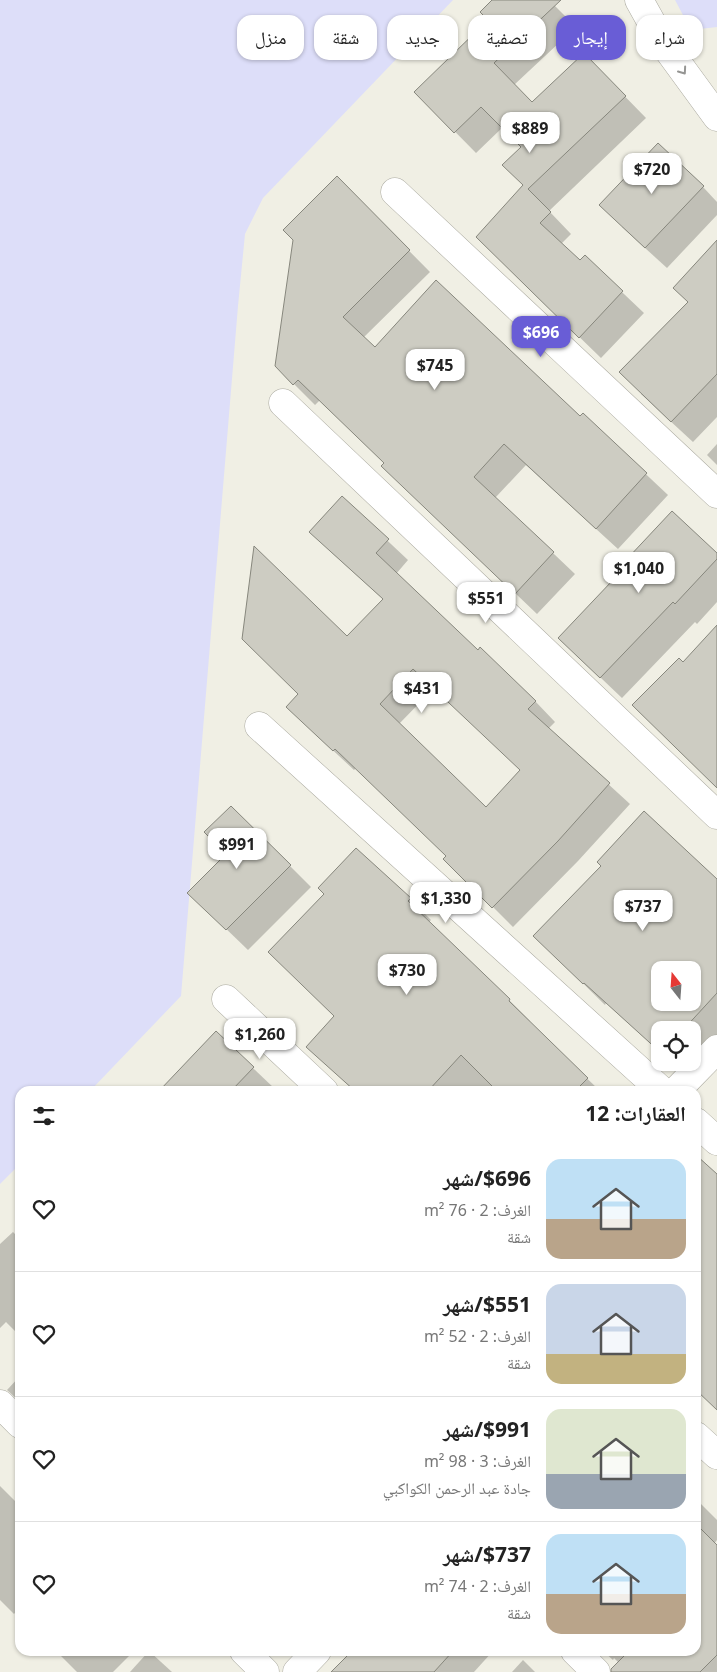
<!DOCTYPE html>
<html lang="ar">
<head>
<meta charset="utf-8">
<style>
  body { margin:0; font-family:"Noto Sans","Noto Naskh Arabic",sans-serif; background:#f2f2f2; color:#222; direction:rtl; height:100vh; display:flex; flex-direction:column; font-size:19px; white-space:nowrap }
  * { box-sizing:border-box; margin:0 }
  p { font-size:16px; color:#767676 }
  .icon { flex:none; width:28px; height:28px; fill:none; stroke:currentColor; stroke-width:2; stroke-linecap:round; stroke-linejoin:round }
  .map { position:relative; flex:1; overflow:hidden; direction:ltr }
  .drawer { position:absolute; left:15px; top:1086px; width:686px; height:570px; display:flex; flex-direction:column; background:#fff; border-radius:15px; box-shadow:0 1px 4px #0004; direction:rtl }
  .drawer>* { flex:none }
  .banner { position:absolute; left:15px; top:15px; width:688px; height:45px; direction:rtl; display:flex; gap:10px }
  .needle { width:32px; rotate:343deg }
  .controls { position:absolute; left:651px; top:961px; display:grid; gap:10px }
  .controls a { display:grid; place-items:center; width:50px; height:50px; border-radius:10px; background:#fff; box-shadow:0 1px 4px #0004; font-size:25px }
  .price { position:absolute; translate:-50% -42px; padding:0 11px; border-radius:10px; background:#fff; color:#222; font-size:16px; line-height:32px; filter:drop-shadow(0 1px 2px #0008) }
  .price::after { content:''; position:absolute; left:50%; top:30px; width:15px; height:11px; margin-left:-8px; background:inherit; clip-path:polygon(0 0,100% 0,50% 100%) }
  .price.active { background:#695dd6; color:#fff }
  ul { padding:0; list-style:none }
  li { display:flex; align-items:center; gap:15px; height:125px; padding:0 15px }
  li+li { border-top:1px solid #e0e0e0 }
  li span { display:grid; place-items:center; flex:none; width:140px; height:100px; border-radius:15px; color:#555 }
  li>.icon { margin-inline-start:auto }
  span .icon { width:60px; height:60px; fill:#fffc; stroke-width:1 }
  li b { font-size:21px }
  h2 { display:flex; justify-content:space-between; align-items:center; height:60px; padding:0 15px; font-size:21px }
  .tag { padding:0 18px; border-radius:15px; background:#fff; box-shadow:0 1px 4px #0004; font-size:18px; line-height:45px }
  .tag.active { background:#695dd6; color:#fff }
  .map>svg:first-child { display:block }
  .green { fill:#dddef9 }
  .shadow { fill:#0003; fill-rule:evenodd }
  .building { fill:#cdccc2; stroke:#87877d; fill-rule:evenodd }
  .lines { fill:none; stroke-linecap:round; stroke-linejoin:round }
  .minor-casing { stroke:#aaa99f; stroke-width:29 }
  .minor { stroke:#fff; stroke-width:28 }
  .oneway { stroke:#959593 }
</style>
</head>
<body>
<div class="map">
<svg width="717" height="1672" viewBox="0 0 717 1672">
  <rect width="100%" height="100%" fill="#f0efe4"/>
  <!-- green -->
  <g class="green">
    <path d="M0,0H453L263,198L245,234L238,306L181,996L90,1091H20V1164L0,1184Z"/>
    <path d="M675,0H717V27L691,30Z"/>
  </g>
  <!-- shadow -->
  <g class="shadow">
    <path d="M494,0H549L576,27L514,85L532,104L605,76L646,118L549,211L571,234L561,244L580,262L585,257L644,313L601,358L498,258L524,185L523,147L503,127L476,153L416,92L490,20Z"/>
    <path d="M337,178L430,272L363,338L375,349L580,418L583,415L668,495L618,549L526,465L495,498L575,574L537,614L404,487L385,464L320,400L315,405L276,366Z"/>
    <path d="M703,187L717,202V215L667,268L622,227Z"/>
    <path d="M717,241V417L693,442L641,394L689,302Z"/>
    <path d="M717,444V465L707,455Z"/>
    <path d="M342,498L408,560L396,574L478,651L535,701L555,722L548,729L630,804L578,861L513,927L445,859L448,857L356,768L354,770L308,727L347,637L384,600L331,552ZM434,688L521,770L486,808L399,724Z"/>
    <path d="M717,555V602L697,624L695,622L622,698L581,659Z"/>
    <path d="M290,866L311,887L248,950L189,893Z"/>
    <path d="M717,880V1037L684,1074L671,1062H692V1030H660V1052L606,1003L605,1005L535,936ZM660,970H692V1002H660Z"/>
    <path d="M410,899L431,920L429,922L509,1000L530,1021L529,1022L600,1091H355L308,1047L335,1017L270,952Z"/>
    <path d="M216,1033L275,1089L272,1091H164Z"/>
    <path d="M13,1232L20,1239V1336L6,1322L0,1328V1244Z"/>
    <path d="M20,1376V1402L7,1390Z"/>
    <path d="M0,1486L20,1506V1607L14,1614L0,1600Z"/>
    <path d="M696,1499L717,1520V1540L714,1544L717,1547V1672H628L614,1658L613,1660L603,1651H696Z"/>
    <path d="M56,1651H134L113,1672H77Z"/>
    <path d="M149,1651L172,1672H130Z"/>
    <path d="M354,1651H493L474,1672H333Z"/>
    <path d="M523,1660L535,1672H512Z"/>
  </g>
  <!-- building -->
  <g class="building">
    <path d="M492,0H561L494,63L532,102L584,53L626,96L528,189L551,212L540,223L580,260L585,255L623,291L579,338L476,237L523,185L502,165L521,147L481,107L454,133L414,92L488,20L480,12Z"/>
    <path d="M658,143L704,186L645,248L599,205Z"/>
    <path d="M337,176L410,250L343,317L375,347L436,280L580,416L583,413L647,473L596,529L504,444L474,477L554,552L515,594L381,466L384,463L298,380L293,385L275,366L293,240L283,230Z"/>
    <path d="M717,240V374L671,422L619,372L688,302L673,288Z"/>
    <path d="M342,496L389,539L376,553L478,650L480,647L536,701L528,709L610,783L558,841L492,908L443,859L446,856L335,749L333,751L286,707L298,694L242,639L254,546L347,636L383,599L309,532ZM413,669L520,770L486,807L380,704Z"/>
    <path d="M672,511L717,553V559L675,604L673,602L600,678L558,638L630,562L627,559Z"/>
    <path d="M717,625V788L632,705L679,658L683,662Z"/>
    <path d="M231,806L291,865L226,930L187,893L226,854L204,832Z"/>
    <path d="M644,811L717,879V993L683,1030H660V1052L584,983L583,984L533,936L601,866L597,862ZM660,970H692V1002H660Z"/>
    <path d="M356,848L411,898L408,901L510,999L509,1001L588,1078L575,1091H497L461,1055L428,1091H355L306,1047L334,1016L268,952L324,894L318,888Z"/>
    <path d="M216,1031L254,1067L231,1091H159Z"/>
    <path d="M696,1155L717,1174V1410L696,1390Z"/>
    <path d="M696,1524L717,1545V1655L700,1672H611V1669L629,1651H696Z"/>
    <path d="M352,1651H453L434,1672H331Z"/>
  </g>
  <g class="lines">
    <!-- minor casing -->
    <g class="minor-casing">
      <g id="minor">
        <path d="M639,0L663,43L717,117"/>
        <path d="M395,192L717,494"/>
        <path d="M283,403L717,815"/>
        <path d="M259,726L662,1091"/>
        <path d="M226,999L324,1091"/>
        <path d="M676,1091L717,1049"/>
        <path d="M696,1122L717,1141"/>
        <path d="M0,1404L20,1424"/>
        <path d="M696,1436L717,1455"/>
        <path d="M244,1651L265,1672"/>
        <path d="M575,1651L596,1672"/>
        <path d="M297,1672L317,1651"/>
      </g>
    </g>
    <!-- minor -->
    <use href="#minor" class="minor"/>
  </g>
  <!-- one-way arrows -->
  <defs><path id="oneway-chevron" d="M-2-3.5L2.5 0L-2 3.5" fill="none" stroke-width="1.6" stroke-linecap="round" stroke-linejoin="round" transform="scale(1.25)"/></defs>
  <use class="oneway" href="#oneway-chevron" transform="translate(683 71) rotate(55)"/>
</svg>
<div class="controls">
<a><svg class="needle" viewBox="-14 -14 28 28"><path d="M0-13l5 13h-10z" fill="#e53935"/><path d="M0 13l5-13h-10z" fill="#767676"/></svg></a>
<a><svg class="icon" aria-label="locate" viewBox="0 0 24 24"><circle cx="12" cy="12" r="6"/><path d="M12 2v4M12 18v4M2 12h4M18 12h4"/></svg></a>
</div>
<b class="price" style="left:530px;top:154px">$889</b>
<b class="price" style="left:652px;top:195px">$720</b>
<b class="price active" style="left:541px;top:358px">$696</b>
<b class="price" style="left:435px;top:391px">$745</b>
<b class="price" style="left:639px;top:594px">$1,040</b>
<b class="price" style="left:486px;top:624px">$551</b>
<b class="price" style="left:422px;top:714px">$431</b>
<b class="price" style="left:237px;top:870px">$991</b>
<b class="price" style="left:446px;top:924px">$1,330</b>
<b class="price" style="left:643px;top:932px">$737</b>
<b class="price" style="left:407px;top:996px">$730</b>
<b class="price" style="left:260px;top:1060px">$1,260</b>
<div class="banner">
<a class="tag">شراء</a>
<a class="tag active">إيجار</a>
<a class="tag">تصفية</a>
<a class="tag">جديد</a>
<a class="tag">شقة</a>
<a class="tag">منزل</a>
</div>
<section class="drawer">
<h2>العقارات: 12<svg class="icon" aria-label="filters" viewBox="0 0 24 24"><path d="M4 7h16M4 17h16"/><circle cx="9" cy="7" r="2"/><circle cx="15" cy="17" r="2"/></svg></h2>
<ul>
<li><span style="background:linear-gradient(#bfe0f5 60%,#b9a48a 0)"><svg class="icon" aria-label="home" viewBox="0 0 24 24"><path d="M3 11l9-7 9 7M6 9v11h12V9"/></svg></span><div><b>$696/شهر</b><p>الغرف: 2 · 76 m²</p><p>شقة</p></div><svg class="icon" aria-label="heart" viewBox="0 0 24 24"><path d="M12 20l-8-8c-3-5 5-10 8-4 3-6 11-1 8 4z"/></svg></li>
<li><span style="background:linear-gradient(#c9d6e8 70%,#c2b280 0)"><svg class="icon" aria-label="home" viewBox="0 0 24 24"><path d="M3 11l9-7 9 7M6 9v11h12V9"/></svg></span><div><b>$551/شهر</b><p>الغرف: 2 · 52 m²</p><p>شقة</p></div><svg class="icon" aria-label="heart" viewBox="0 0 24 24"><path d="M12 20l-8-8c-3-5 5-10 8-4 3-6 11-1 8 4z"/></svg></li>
<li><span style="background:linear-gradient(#dfe7d0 65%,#9aa5b1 0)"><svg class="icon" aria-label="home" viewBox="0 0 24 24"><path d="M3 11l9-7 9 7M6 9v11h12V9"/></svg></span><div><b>$991/شهر</b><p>الغرف: 3 · 98 m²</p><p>جادة عبد الرحمن الكواكبي</p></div><svg class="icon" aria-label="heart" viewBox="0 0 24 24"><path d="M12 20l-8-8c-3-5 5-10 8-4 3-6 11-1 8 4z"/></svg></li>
<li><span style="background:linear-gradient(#bfe0f5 60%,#b9a48a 0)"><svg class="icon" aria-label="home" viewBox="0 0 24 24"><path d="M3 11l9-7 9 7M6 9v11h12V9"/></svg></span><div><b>$737/شهر</b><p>الغرف: 2 · 74 m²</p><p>شقة</p></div><svg class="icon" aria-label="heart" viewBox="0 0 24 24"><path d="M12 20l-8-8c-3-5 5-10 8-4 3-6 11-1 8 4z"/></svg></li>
</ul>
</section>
</div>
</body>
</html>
